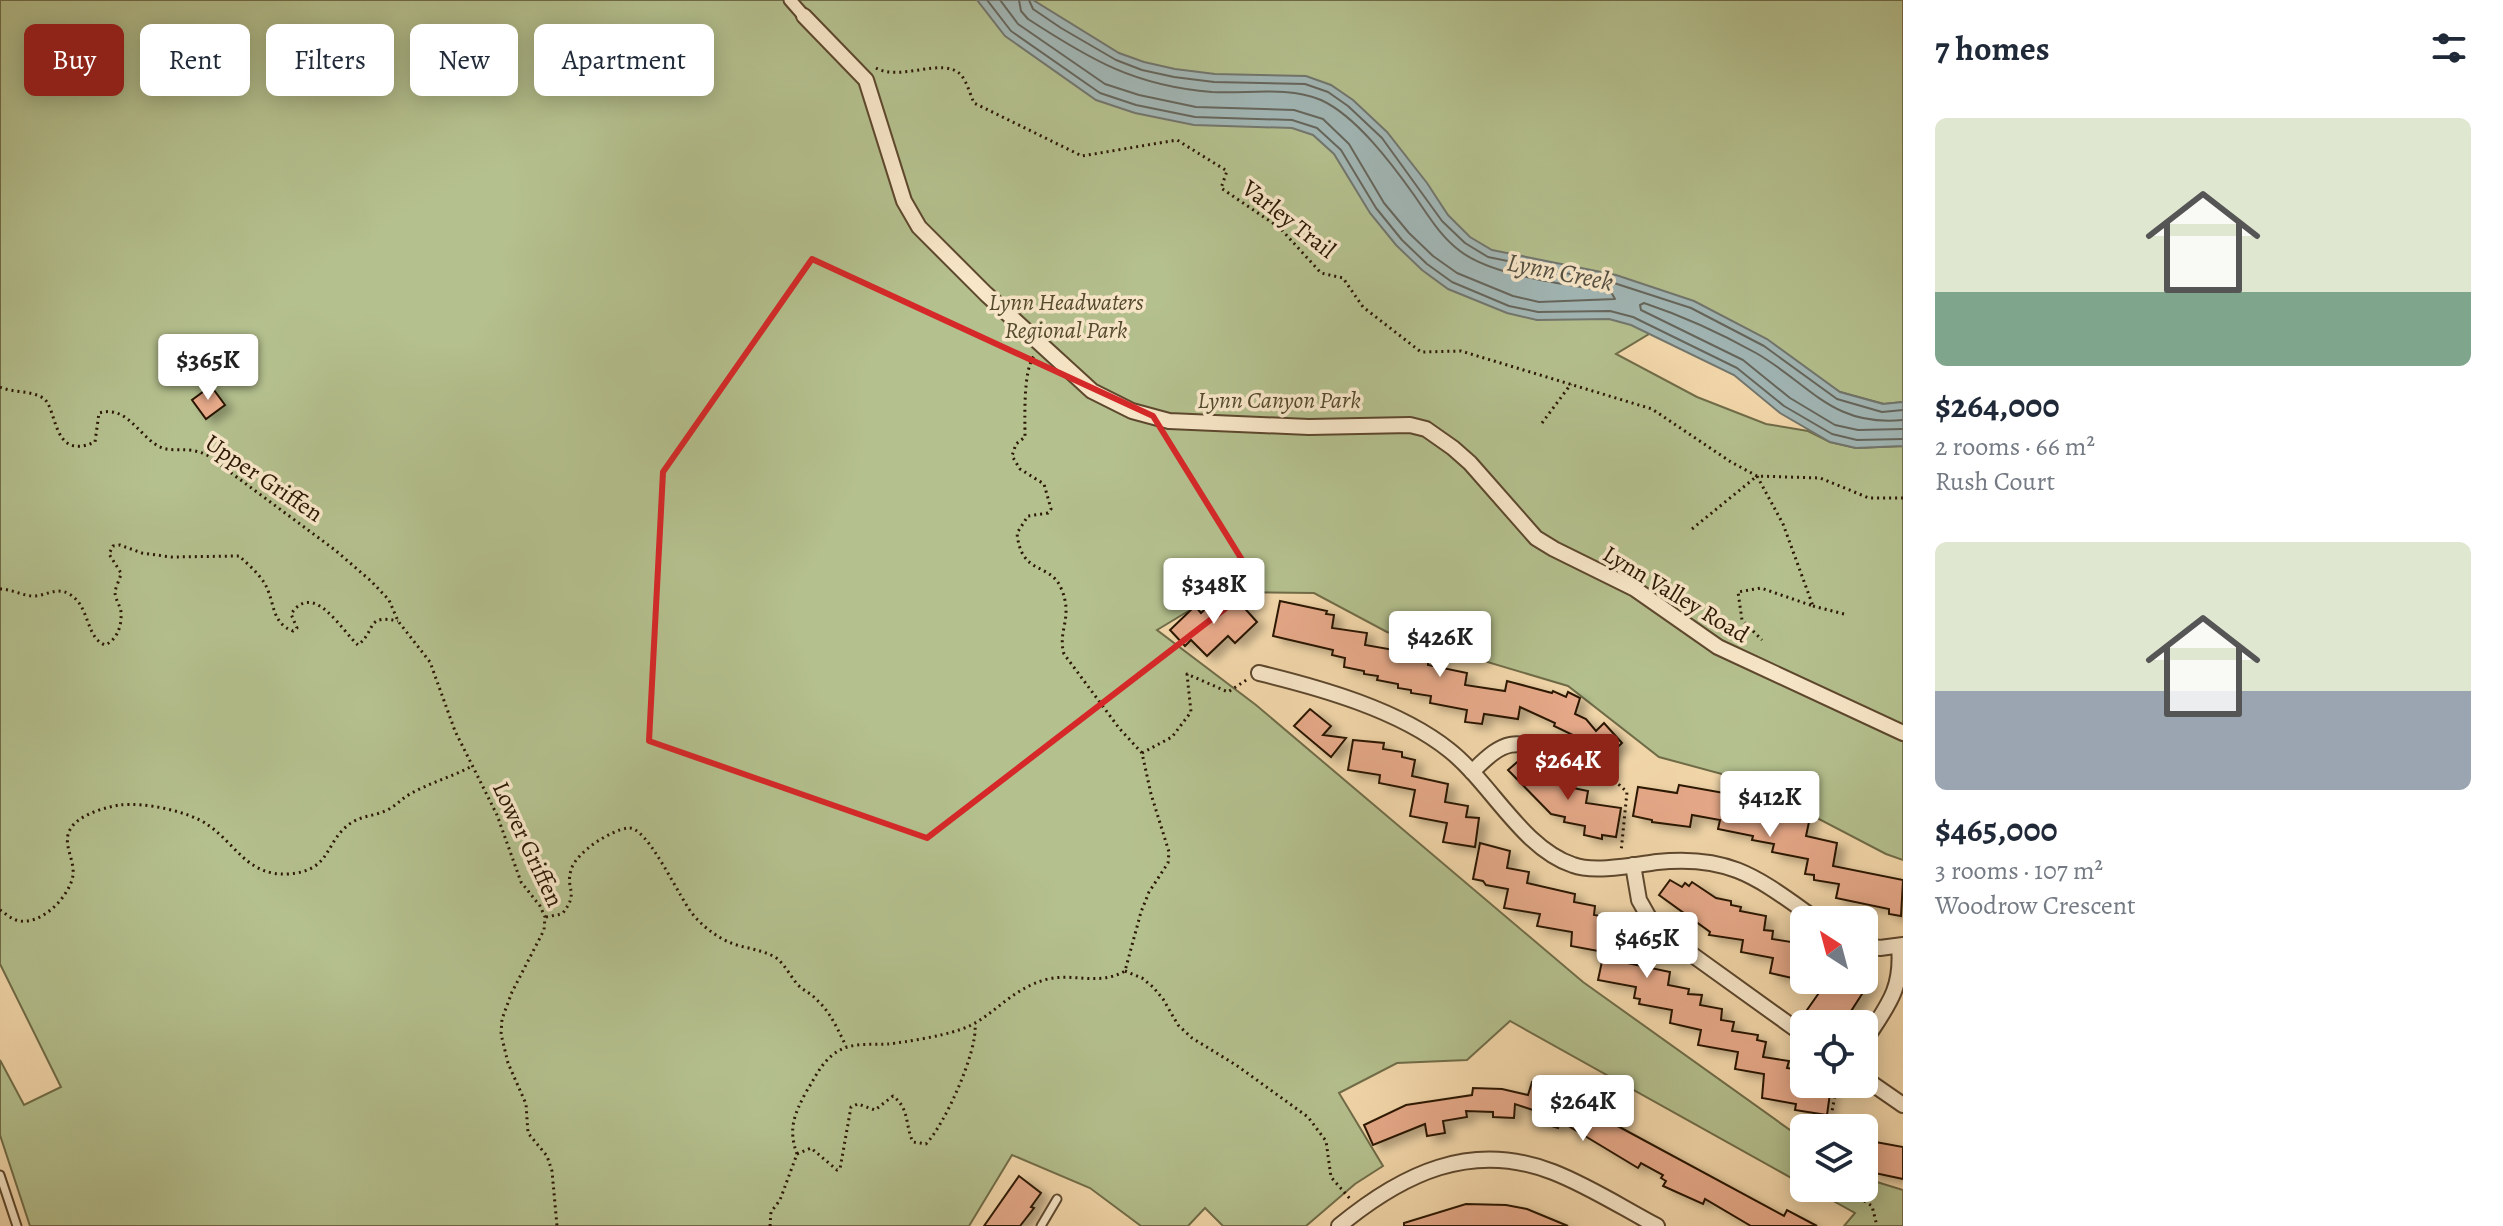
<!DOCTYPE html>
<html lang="en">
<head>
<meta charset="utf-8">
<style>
  body { margin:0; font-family:Alegreya,serif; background:#f2f2f3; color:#1f2937; height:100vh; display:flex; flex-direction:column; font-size:30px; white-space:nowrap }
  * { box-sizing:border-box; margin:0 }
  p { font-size:26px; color:#747a83 }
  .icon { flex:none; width:44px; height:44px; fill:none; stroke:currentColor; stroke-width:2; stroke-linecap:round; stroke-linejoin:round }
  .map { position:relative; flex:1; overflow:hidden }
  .sheet { display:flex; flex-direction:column; background:#fff; width:600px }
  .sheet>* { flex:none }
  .guide { position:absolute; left:24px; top:24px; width:760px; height:72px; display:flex; gap:16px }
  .needle { width:52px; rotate:324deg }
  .tools { position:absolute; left:1790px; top:906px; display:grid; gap:16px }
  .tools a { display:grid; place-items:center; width:88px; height:88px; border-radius:12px; background:#fff; box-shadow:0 4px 20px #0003; font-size:40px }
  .price { position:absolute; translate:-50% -68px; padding:0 18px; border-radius:8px; background:#fff; color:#222; font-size:26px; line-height:52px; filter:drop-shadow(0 2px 4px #0008) }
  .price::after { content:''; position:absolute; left:50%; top:48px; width:24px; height:18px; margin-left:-12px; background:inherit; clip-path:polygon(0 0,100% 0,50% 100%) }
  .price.selected { background:#8f2418; color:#fff }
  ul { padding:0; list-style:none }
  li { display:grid; align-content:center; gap:16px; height:424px; padding:0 32px }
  li span { display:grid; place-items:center; height:248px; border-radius:12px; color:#555 }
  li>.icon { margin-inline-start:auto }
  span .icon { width:144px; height:144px; fill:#fffc; stroke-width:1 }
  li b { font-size:34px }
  h2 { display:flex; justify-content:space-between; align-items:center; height:96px; padding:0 32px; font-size:34px }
  .tag { padding:0 28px; border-radius:12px; background:#fff; box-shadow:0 4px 20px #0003; font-size:28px; line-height:72px }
  .tag.selected { background:#8f2418; color:#fff }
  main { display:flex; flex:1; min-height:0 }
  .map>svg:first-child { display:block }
  .green { fill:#b4c08e; stroke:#706c48; stroke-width:2 }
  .water { fill:#a1b6b5; stroke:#72766e; stroke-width:2 }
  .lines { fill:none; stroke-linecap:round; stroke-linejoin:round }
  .shore { stroke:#66665c; stroke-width:2 }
  .building { fill:#e6a989; stroke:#2b1703; stroke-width:2; filter:url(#shadow) }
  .service-casing { stroke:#5d472d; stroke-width:11 }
  .pedestrian-casing { stroke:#5d472d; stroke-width:15 }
  .minor-casing { stroke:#5d472d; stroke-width:18 }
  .path { stroke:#2b1703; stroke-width:3; stroke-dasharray:2 4; stroke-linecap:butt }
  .service { stroke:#f7e6c8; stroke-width:7 }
  .pedestrian { stroke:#f7e6c8; stroke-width:11 }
  .minor { stroke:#f7e6c8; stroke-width:14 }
  .marked { fill:none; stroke:#d62828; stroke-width:6; stroke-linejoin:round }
  .labels { text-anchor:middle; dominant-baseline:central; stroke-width:7; stroke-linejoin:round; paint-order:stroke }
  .street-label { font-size:24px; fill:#2b1703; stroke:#f7e6c8 }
  .park-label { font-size:24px; font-style:italic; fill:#544a2d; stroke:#f7e6c8 }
  .water-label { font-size:26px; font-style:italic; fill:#544f41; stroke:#f7e6c8 }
</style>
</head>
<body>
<main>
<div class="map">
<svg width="1903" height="1226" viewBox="0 0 1903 1226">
  <defs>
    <filter id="shadow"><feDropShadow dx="8" dy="5" stdDeviation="4" flood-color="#0004"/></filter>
  </defs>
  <rect width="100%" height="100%" fill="#f3d8ab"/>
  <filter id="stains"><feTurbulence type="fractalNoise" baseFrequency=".0025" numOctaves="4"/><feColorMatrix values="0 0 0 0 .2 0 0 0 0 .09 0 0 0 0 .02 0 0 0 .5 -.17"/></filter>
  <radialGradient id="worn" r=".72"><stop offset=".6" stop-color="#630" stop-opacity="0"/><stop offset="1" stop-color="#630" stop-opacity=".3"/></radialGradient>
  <!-- green -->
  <g class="green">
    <path d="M0,0H1903V402L1884,404L1840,392L1699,304L1616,354L1697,397L1766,424L1808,431L1830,442L1856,448L1903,446V860L1886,854L1744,780L1659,757L1568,686L1387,632L1314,593L1220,592L1157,630L1256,705L1583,982L1804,1140V1185L1510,1021L1467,1060L1397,1063L1339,1093L1383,1166L1355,1184L1306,1226H1223L1205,1208L1188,1226H1141L1090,1188L1012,1155L969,1226H30L0,1135V1060L24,1105L61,1087L0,964Z"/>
    <path d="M1864,1178L1903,1190V1226H1844L1855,1213L1810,1188H1864Z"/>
  </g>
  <!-- water -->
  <path class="water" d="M977,0H1033L1119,53L1144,62L1175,69L1215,74L1306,76L1331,85L1353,100L1387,132L1427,183L1448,215L1470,237L1492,250L1616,275L1694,301L1767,339L1840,392L1883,404L1903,402V446L1856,448L1830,442L1780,413L1734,375L1631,325L1609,319L1537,320L1507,313L1448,289L1422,270L1396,245L1370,213L1334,154L1313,135L1292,128L1194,125L1135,113L1096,100L1005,36Z"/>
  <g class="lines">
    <!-- shore -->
    <g class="shore">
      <path d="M987,0L1011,31L1100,93L1136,105L1195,117L1292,120L1317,128L1341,150L1376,208L1402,240L1427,264L1452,282L1509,306L1538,312L1610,311L1633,317L1737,368L1784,406L1832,434L1857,440L1903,439"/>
      <path d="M1000,0L1018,24L1105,84L1139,95L1196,107L1294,110L1323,119L1349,144L1384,203L1409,233L1433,256L1457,273L1513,296L1539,302L1615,299L1611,292C1567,284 1494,277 1460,251C1440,236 1428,215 1414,195C1392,164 1356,116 1321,100C1287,86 1248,94 1212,92C1135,86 1091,60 1028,19L1021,11L1019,0"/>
      <path d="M1029,0L1033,9L1061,28L1116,60L1142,70L1174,77L1214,82L1305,84L1328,92L1348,106L1382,138L1442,221L1465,243L1488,257L1614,283L1691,308L1764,346L1837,399L1882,412L1903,410"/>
      <path d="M1903,420C1832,427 1810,384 1756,353C1720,333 1683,316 1644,303L1640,305L1641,310L1743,360L1790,398L1835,425L1858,430L1903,429"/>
    </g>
  </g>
  <!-- building -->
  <g class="building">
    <path d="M211,386L225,405L206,419L192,400Z"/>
    <path d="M1214,601L1220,607L1224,603H1240L1257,622L1235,643L1228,636L1207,656L1191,640L1185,646L1170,630L1195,606L1201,613Z"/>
    <path d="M1280,601L1327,611L1326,614L1334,615L1332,628L1367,633L1365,645L1400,651L1399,658L1428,662V665L1467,673L1465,685L1505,691L1507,681L1552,693L1553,691L1566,697L1568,692L1580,698L1575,714L1586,719L1596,731L1604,723L1622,743L1603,761L1593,751L1590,753L1573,735L1554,726L1555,723L1520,707L1518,719L1484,714L1482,724L1465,722L1467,710L1430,703L1431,696L1411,693V690L1398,688V684L1377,680L1378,676L1364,674V671L1344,667L1345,658L1332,655L1333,650L1273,636Z"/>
    <path d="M1310,709L1331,726L1323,735L1346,738L1331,757L1294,726Z"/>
    <path d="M1353,740L1384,743L1383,749L1402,752V757L1415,760L1412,776L1448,784L1445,802L1468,806L1466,817L1479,818L1475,847L1443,842L1447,823L1410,816L1415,790L1379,783L1380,775L1348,770Z"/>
    <path d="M1523,757L1538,773L1541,770L1554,784L1588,791L1586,803L1621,808L1616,837L1602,835V839L1584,835L1585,826L1564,822L1565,817L1551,814L1508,770Z"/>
    <path d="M1679,785L1741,796V800L1765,805L1764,809L1775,811V816L1809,822L1806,836L1837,843L1833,866L1903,880L1901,916L1889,914V909L1836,898L1839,884L1814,880V875L1805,874L1808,859L1772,852L1774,844L1752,840L1753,836L1718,829L1720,820L1692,815L1690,827L1652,822V820L1633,816L1638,787L1677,793Z"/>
    <path d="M1480,843L1510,851L1507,868L1529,872L1527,883L1575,894L1574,902L1595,906L1594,915L1607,917L1604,936L1631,941L1627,963L1670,972L1668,985L1689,989L1688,994L1702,995L1700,1005L1722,1009L1721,1020L1734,1022L1732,1031L1758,1035L1757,1040L1766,1042L1763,1057L1789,1061L1787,1068L1804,1071V1084L1831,1086L1827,1115L1795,1110L1796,1104L1762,1098L1764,1074L1735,1069L1738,1052L1698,1045L1701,1030L1670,1023L1672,1010L1639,1004L1640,999L1634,998L1636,987L1598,980L1604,952L1571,946L1572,932L1537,926L1540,914L1504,908L1508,889L1486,885L1483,881L1473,879Z"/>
    <path d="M1670,880L1682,887L1685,883L1689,886L1692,882L1716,898L1731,901V905L1741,907L1740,911L1766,916L1764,930L1773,931L1772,939L1804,944L1801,980L1770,973L1773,958L1741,952L1743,940L1709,935L1710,932L1659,895Z"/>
    <path d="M1828,980H1871L1844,1022L1840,1019L1836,1024H1827L1807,1010Z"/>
    <path d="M1532,1082L1568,1094L1567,1097L1598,1114L1601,1110L1615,1118L1612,1123L1784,1216L1787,1210L1817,1226H1751L1705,1199L1703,1204L1663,1186L1666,1181L1661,1178L1663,1175L1641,1163L1638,1168L1560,1121L1558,1128L1539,1122L1542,1113L1515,1104L1514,1118L1493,1117V1112L1466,1111L1467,1117L1443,1121L1445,1133L1427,1136L1425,1124L1373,1145L1364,1125L1406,1105L1472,1095L1473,1088L1502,1089L1528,1095Z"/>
    <path d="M1870,1141L1903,1147V1179L1870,1172L1872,1161L1866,1160Z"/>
    <path d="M1019,1176L1041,1193L1031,1207L1034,1208L1020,1226H984Z"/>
    <path d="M1466,1204L1506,1205L1527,1209L1568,1226H1404V1223Z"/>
  </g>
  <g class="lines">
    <!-- service casing -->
    <g class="service-casing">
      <g id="service">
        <path d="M0,1175L17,1226"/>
        <path d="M1041,1226L1057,1199"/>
      </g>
    </g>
    <!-- pedestrian casing -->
    <g class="pedestrian-casing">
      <path id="pedestrian" d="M790,0L804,16"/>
    </g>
    <!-- minor casing -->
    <g class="minor-casing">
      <g id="minor">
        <path d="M804,16L866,80L904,201L919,227L986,294L1092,391L1132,411L1169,421L1309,427L1410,425L1426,429L1453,448L1470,463L1536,538L1554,549L1635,589L1718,647L1903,733"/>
        <path d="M1259,673C1321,688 1399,710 1449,750C1491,783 1522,848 1573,865C1594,873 1634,865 1657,862C1732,854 1760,880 1817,920"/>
        <path d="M1472,772C1507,737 1513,740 1559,754"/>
        <path d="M1633,865L1639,900L1652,923L1676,943L1804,1035"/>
        <path d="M1864,945L1880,948L1903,945"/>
        <path d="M1864,1042C1887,1006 1903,990 1899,946"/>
        <path d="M1864,1078L1903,1105"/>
        <path d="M1339,1226C1402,1174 1471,1140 1553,1172C1589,1186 1623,1208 1657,1226"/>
      </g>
    </g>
    <!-- path -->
    <g class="path">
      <path d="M876,68C900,82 944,56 961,75C967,82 970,94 974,103L1082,156L1177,140L1227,171L1221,188L1280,228L1321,273L1343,278L1363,307L1421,352L1461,351L1652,409L1731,462L1757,476L1820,478L1869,498H1903"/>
      <path d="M0,387C13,393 30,390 43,398C58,407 51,462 95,442L99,413C126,405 138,434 158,446C173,454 186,445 207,455L335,550L371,581L389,600L398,621L430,662L455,731L497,815L521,882L540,906L545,917L544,930L512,992L502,1019L501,1034L508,1063L526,1104L528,1133L547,1156L552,1171L557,1226"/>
      <path d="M1542,423L1571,384"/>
      <path d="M1692,529L1757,476L1783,524L1813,606L1761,588L1738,592L1742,620L1762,640"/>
      <path d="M0,589C11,589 21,595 32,596C45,597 56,586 69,594C90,605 85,637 105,645C117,640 122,626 121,612C120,605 115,599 115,592C116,586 120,579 121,573L109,554L113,546L120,545L142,553L171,557L239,556C248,564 259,574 265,584C275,602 271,623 293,631L297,628L291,614C314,580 341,630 358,645C377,630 365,614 398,621"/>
      <path d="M1813,606L1844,614"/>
      <path d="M1142,753L1172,737L1191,712L1187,674L1228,692L1248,679"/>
      <path d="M1569,764L1614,780L1627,792L1621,852"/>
      <path d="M0,910C5,913 10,918 16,920C39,928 70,897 73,875C75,859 61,843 71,828C79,815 105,807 120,805C143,802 189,811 208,825C236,844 247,876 288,874C333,871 324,841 351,823C361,816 374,816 385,811C395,807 401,799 410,794C429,783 452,777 472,766"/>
      <path d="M546,917L562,914C580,892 565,890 571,870C576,852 611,830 628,828C648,825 680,901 695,917C708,931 722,941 740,946C752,949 764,951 775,957C785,964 790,976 798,985C804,991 812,994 817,1000C831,1013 838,1030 846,1046"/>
      <path d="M1125,971L1142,978L1153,987L1163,999L1178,1025L1192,1038L1236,1065L1308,1117L1326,1141L1331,1177L1351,1200"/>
      <path d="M1829,1128L1837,1084"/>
      <path d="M797,1154L811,1148L837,1170L840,1169L851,1107L858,1104L875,1110L893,1096C910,1109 905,1126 913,1142L926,1144C945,1124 978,1051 975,1024"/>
      <path d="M1844,1188L1872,1206L1877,1226"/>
      <path d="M770,1226L771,1212L780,1200L797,1154C788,1129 794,1115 806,1092C815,1078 821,1063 835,1053C850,1042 870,1045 888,1044C906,1042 942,1036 959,1030C992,1020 1008,989 1048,979C1075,973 1099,986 1125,971L1141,912L1149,892L1168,863L1169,852L1151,794L1142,753L1119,728L1064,654C1057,630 1074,618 1061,588C1050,562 1021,576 1017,533L1028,516L1048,513L1051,509L1044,484L1020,469L1012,456L1016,444L1025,437C1025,417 1023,371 1034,356"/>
    </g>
    <!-- service -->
    <use href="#service" class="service"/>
    <!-- pedestrian -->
    <use href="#pedestrian" class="pedestrian"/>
    <!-- minor -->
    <use href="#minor" class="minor"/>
  </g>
  <!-- marked area -->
  <path class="marked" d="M812,259L1153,416L1257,584L927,838L649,741L663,472Z"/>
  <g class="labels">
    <!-- street labels -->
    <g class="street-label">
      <text transform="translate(1289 219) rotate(38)">Varley Trail</text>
      <text transform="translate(264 478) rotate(34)">Upper Griffen</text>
      <text transform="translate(1676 594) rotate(31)">Lynn Valley Road</text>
      <text transform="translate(528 844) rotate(65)">Lower Griffen</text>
    </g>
    <!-- park labels -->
    <g class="park-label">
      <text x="1066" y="302">Lynn Headwaters<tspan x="1066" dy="28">Regional Park</tspan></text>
      <text x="1279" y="400">Lynn Canyon Park</text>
    </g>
    <!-- water labels -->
    <g class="water-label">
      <text transform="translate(1560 272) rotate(11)">Lynn Creek</text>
    </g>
  </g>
  <rect width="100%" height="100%" filter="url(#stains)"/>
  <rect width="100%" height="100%" fill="url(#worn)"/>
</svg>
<div class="tools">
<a><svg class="needle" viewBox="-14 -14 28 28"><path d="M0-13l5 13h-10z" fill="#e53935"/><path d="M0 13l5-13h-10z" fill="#747a83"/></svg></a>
<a><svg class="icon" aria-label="locate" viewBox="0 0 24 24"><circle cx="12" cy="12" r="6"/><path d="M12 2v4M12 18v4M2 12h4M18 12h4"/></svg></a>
<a><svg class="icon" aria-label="layers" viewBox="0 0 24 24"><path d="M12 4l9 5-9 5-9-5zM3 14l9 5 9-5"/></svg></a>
</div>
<b class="price" style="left:208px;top:402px">$365K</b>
<b class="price" style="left:1214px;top:626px">$348K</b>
<b class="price" style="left:1440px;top:679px">$426K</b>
<b class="price selected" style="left:1568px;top:802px">$264K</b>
<b class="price" style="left:1770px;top:839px">$412K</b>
<b class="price" style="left:1647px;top:980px">$465K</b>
<b class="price" style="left:1583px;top:1143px">$264K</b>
<div class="guide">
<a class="tag selected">Buy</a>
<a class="tag">Rent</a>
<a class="tag">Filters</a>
<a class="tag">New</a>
<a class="tag">Apartment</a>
</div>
</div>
<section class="sheet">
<h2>7 homes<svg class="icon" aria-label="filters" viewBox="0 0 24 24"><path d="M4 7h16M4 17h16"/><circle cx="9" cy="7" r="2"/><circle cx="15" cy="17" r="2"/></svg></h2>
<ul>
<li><span style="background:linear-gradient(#dfe7d0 70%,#7fa58c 0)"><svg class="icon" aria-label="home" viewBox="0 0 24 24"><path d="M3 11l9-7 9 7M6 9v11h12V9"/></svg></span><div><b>$264,000</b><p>2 rooms · 66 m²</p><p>Rush Court</p></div></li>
<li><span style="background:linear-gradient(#dfe7d0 60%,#9aa5b1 0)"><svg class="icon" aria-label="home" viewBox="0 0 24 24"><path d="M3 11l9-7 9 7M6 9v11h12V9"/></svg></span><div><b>$465,000</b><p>3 rooms · 107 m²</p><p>Woodrow Crescent</p></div></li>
</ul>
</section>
</main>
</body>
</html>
